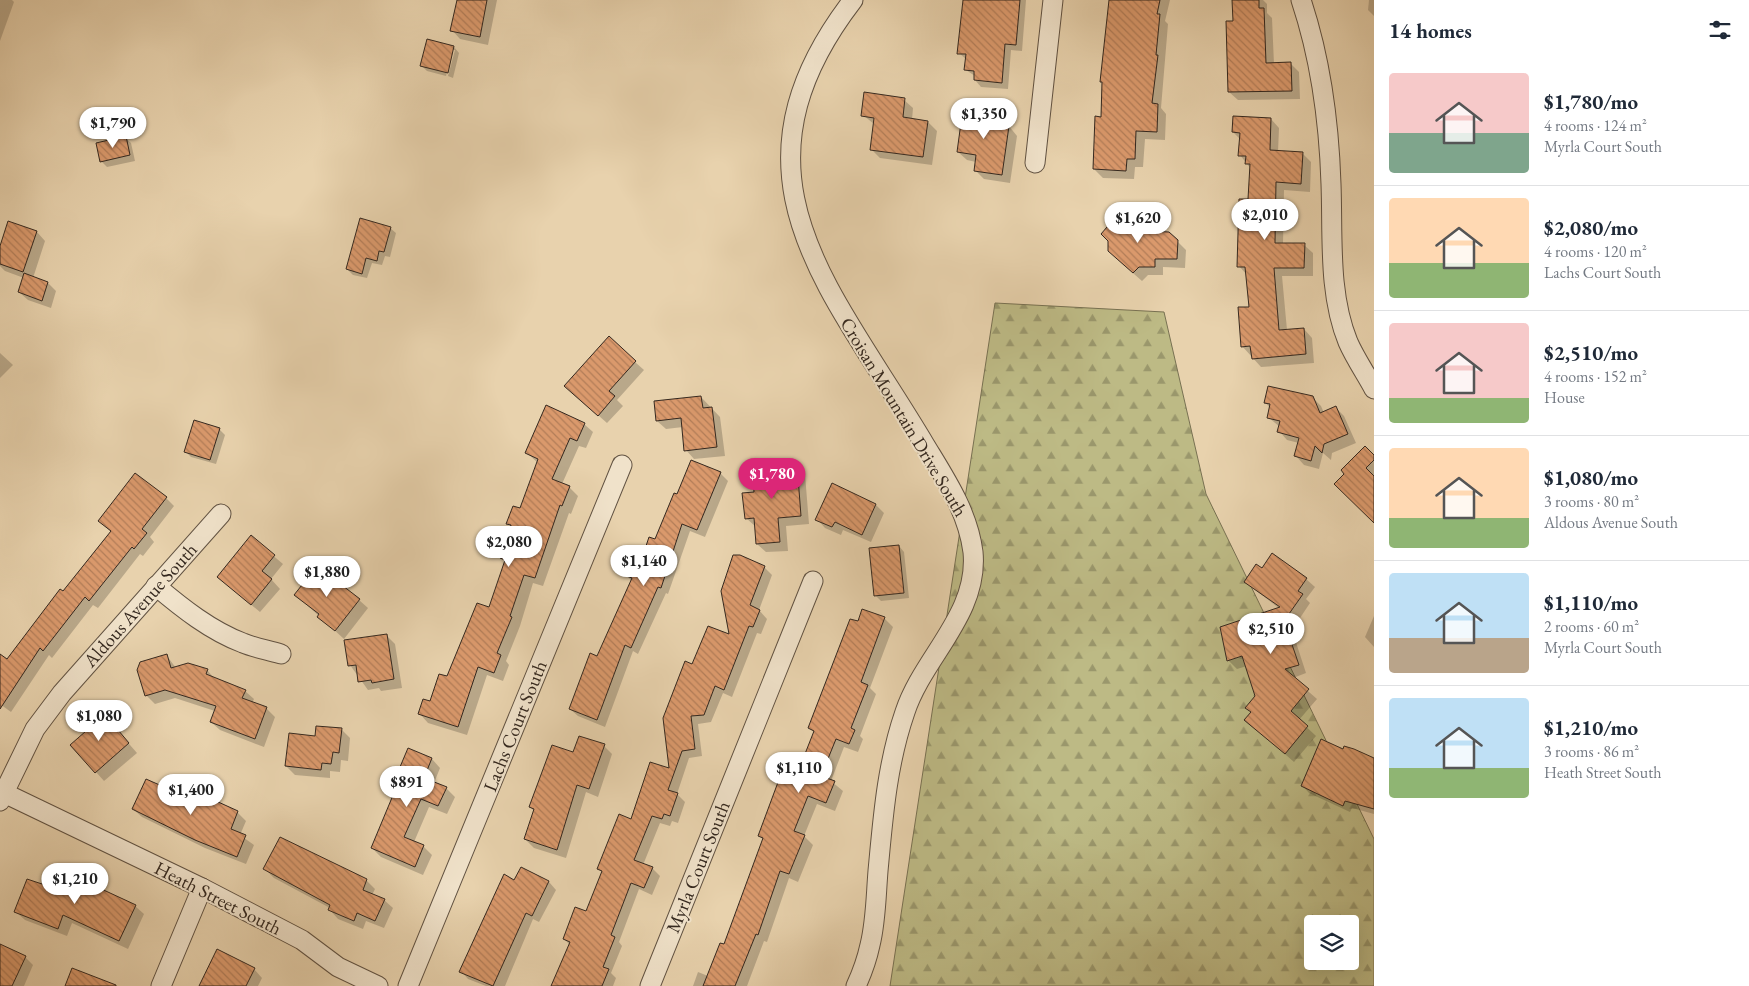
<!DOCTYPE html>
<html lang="en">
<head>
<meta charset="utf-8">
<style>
  body { margin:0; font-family:"EB Garamond",serif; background:#f6f6f7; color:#1f2937; height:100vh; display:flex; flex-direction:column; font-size:19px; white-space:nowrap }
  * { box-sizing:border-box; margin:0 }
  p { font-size:16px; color:#747a83 }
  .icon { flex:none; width:28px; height:28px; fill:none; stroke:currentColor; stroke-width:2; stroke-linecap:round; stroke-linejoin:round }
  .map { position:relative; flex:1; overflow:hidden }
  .panel { display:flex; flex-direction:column; background:#fff; width:375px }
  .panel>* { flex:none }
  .tools { position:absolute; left:1304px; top:915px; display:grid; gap:10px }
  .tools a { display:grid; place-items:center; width:55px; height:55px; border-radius:5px; background:#fff; box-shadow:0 5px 20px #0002; font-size:25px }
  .price { position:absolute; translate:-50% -42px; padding:0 11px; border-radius:18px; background:#fff; color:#222; font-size:16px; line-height:32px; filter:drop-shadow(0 1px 2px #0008) }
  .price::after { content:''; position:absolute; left:50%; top:30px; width:15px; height:11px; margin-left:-8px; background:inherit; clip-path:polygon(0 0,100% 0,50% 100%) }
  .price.current { background:#db2777; color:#fff }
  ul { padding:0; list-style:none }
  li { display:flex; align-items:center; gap:15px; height:125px; padding:0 15px }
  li+li { border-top:1px solid #e0e1e3 }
  li span { display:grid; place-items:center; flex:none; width:140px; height:100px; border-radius:5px; color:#555 }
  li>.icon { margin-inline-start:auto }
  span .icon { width:60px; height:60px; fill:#fffc; stroke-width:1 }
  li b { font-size:21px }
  h2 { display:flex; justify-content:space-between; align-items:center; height:60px; padding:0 15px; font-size:21px }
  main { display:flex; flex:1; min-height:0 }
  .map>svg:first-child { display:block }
  .forest { fill:url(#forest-firs); stroke:#787152; fill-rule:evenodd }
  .shadow { fill:#0003 }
  .building { fill:url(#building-back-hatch); stroke:#34281f }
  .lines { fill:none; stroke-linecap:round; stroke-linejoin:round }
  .street-casing { stroke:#615242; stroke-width:21 }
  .street { stroke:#f0e2ca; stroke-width:19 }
  .labels { text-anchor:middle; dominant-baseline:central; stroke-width:4; stroke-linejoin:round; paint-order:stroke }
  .street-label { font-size:19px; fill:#34281f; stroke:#f0e2ca }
</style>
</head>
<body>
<main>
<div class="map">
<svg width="1374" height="986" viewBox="0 0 1374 986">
  <defs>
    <pattern id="forest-firs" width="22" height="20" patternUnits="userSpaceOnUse" patternTransform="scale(1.25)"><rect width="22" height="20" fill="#bdba85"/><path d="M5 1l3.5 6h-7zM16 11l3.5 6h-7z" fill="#9a976c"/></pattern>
    <pattern id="building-back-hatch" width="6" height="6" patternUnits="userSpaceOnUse" patternTransform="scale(1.25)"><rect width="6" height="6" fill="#da996c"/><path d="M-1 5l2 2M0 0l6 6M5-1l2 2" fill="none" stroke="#b27d58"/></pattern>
  </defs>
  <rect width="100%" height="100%" fill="#e8d2ad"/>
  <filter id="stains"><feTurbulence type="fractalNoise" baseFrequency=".004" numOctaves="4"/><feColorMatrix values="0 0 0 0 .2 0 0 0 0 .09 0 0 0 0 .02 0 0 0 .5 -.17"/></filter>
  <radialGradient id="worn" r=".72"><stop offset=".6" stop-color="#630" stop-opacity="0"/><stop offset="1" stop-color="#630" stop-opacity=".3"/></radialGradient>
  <!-- forest -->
  <path class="forest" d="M995,303L1164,312L1206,494L1374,839V986H890ZM1312,924H1350V961H1312Z"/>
  <!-- shadow -->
  <g class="shadow">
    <path d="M0,0H12L14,2L0,41Z"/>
    <path d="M458,0H497L488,45L460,39L452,30Z"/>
    <path d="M973,0H1026L1022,51L1011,50L1008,89L981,87L975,80V76L966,70L967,60L959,53Z"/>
    <path d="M1110,0H1170L1165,21L1168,24L1161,108L1166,114L1165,140L1145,139L1143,167H1135L1134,179L1103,178L1094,169L1102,118L1103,83L1101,81Z"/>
    <path d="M1234,0H1263L1267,4V13L1272,18L1274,64H1291L1299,72L1300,99L1238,100L1229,92Z"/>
    <path d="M1369,0H1374V16L1368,10Z"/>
    <path d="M428,41L454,47L459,53L453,78L448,76L455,50H452L446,76L427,71L422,66Z"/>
    <path d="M904,100L913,108L912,120L928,122L937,131L932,165L880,158L871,149L874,124L863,115Z"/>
    <path d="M1000,115L1017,136L1010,183L984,179L975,170L976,162L967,160L958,152Z"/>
    <path d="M1271,119L1279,128L1278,152L1303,154L1311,162L1310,192L1284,190L1283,244L1304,245L1313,253V276H1282L1287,330L1304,329L1312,338L1314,363L1261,367L1242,346L1250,308L1247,275L1239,266L1249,200L1251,169L1240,155V139L1233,132Z"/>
    <path d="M125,138L131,143L135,161L107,167L102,162Z"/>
    <path d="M9,223L37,232L45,241L33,278L48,283L56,291L51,308L28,300L19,292L24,278L5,271L0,266V250Z"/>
    <path d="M390,228L396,233L390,257L385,256L382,265L372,263L367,278L353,275L347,269Z"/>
    <path d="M1147,233L1177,241L1186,250L1185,268L1163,267V275H1148L1142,281L1118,260Z"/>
    <path d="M0,353L13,365L0,378Z"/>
    <path d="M635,362L644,370L617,400L623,406L607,423L574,394Z"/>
    <path d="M701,397L720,417L725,456L694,459L686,450L683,427L666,429L657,421Z"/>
    <path d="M1312,397L1321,406L1324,413L1336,408L1344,416L1356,443L1332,453L1331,460L1323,453L1319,469L1304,465L1296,456L1299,443L1287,440L1279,431L1280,427L1268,417L1270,408L1265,402Z"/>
    <path d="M584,424L593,432L586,448L579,446L562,484L569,487L578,496L571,514L569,513L543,586L533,583L520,626L506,661L509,665L503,681L487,675L467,735L428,723L420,714L448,678L490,609L506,562L501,558L512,527L508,523L521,510L538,463L527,453Z"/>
    <path d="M219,429L225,435L216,464L191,457L186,452Z"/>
    <path d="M1374,457V522L1336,484Z"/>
    <path d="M796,465L805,474L809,524L786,526L788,551L766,552L757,544L756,527L746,518L755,493Z"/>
    <path d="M720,473L728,481L705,537L690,531L668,594L666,593L638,654L633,651L605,727L578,716L570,709L598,658L632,581L625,574L643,559L656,541L678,496Z"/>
    <path d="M166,498L174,506L150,537L154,542L143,556L140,554L98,608L93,605L52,658L49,655L11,712L0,704V656L7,661L111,532L99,521Z"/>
    <path d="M876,505L884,513L871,542L843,530L841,535L825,528L817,519Z"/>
    <path d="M251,537L283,564L271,579L280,589L260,612L218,577Z"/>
    <path d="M899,546L904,552L909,598L881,601L875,595Z"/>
    <path d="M764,567L772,575L759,610L767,619L761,634L757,633L732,697L723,693L711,722L698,724L702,756L689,758L677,794L685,802L678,823L672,821L670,826L660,823L643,865L652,868L660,876L652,895L639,889L619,942L622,946L611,973L616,978L613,986H552L570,945L564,939L586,912L602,872L598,869L671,770L693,666L731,636Z"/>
    <path d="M1262,569L1306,579L1315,587L1306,599L1310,603L1292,630L1306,673L1293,678L1317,699L1299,720L1316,736L1294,762L1246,720L1252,713L1257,696L1247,666L1237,669L1228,660L1280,609L1245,582Z"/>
    <path d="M296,595L359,600L368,608L344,639Z"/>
    <path d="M1374,616V647L1365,637Z"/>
    <path d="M884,618L893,627L870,688L876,694L860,736L863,739L858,752L844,747L831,781L843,791L835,811L817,804L804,836L813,845L798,882L789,878L767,942L764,941L747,986H693L698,972L708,976L724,946L764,840L759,836L802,765L815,733L809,728L858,623Z"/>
    <path d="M387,636L395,644L402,688L381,691L379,688L368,690L350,665Z"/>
    <path d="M167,656L176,668L207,670L215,679L245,691L254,699L252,703L266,708L275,717L264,747L220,730L211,722L215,711L175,698L155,704L146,695Z"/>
    <path d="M110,722L137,753L104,781L72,745L88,732Z"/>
    <path d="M342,730L350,738L348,761L341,760L340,772L330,771V778L295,775L286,766L316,738Z"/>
    <path d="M604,746L612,754L598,797L586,792L566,858L534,848L525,839L534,811L530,807L574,754Z"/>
    <path d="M409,750L432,759L440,768L434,783L446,788L455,797L447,814L429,807L414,842L423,846L432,855L423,875L381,857L372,848L397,789L393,786Z"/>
    <path d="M1343,750L1374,762V814L1352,808L1350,812L1309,793L1302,785Z"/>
    <path d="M181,796L237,812L246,821L240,835L254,845L246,864L205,848L142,817L133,809Z"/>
    <path d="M522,868L549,882L556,890L539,922L533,919L505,986H486L468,979L461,971Z"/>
    <path d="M265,869L366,880L375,889L372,895L384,900L393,908L384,928L366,921L363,929L338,919L330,910V908L274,878Z"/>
    <path d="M49,888L135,906L144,914L128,949L72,923L67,936L25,920L16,912Z"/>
    <path d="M0,947L25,957L33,965L24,986H0Z"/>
    <path d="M254,969L262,978L258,986H201Z"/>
  </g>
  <!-- building -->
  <g class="building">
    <path d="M457,0H487L480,37L450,31Z"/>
    <path d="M963,0H1020L1016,45L1005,44L1002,83L974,80V71L964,70L966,54H957Z"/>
    <path d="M1109,0H1160L1157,14H1160L1156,55H1158L1152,103L1158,104L1157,132L1136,131L1135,159H1127L1126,171L1093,169L1095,116L1101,117L1102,82H1100Z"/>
    <path d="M1232,0H1259V8H1264L1266,63L1291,62L1292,91L1228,92L1226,21H1233Z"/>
    <path d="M427,39L454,46L448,73L420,66Z"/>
    <path d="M864,92L905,98L903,117L928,121L923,157L870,150L874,118L861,116Z"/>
    <path d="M963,108L1001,113L999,125L1009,126L1002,175L974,171L976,155L957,152Z"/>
    <path d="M1233,116L1271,118L1270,150L1303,152L1301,184L1276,182L1275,243H1305L1304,268H1274L1279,330L1304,328L1306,354L1252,359L1250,346L1241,347L1238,307H1249L1245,267H1237L1239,199H1248L1250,164H1245L1246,156H1238L1240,133L1232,132Z"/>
    <path d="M126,136L130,155L100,162L96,143Z"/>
    <path d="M1119,213L1126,214L1147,231L1169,232L1178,240L1177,259H1155V267H1139L1133,273L1108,251V241L1101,234Z"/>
    <path d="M360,218L391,227L384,252L379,251L377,261L366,258L362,274L346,269Z"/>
    <path d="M8,221L37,231L23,272L0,264V246Z"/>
    <path d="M24,273L48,282L42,301L18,292Z"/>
    <path d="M609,336L636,361L609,391L615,396L598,416L564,386Z"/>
    <path d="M1268,386L1313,396L1320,413L1336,406L1348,434L1324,444L1322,453L1315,446L1311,461L1294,456L1299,438L1277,432L1280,421L1267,418L1270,404L1264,403Z"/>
    <path d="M701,396L703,408L712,407L717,447L684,451L681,418L656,421L654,401Z"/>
    <path d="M546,405L585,423L577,441L570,438L552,479L570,486L562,506L560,505L535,578L524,575L510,616L512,617L497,653L501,655L494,673L478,667L458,727L418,714L423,699L430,701L439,674L447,676L477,603L489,607L505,560L500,558L511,525L506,524L513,506L520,508L538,459L525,453Z"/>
    <path d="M194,420L220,428L210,460L184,452Z"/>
    <path d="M1365,446L1374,455V460L1366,468L1374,476V523L1334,484L1344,474L1341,470Z"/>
    <path d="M691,460L721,472L697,530L682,524L661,588L658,587L631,648L625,645L597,720L569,709L590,653L597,656L632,578L624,575L631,554L642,558L649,537L655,539L674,493L677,494Z"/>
    <path d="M797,464L801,516L778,518L780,542L756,544L754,518L745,519L742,493L754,492L752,467Z"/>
    <path d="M135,473L167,497L142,529L147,533L134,549L132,547L89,601L85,597L43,651L40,648L0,709V654L7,659L60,589L63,591L111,531L98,521Z"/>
    <path d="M832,483L876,504L862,535L835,522L832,527L815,520Z"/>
    <path d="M251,535L275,555L262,571L272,579L251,605L217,577Z"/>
    <path d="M899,545L904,593L874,596L869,548Z"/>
    <path d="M1272,553L1307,578L1298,591L1303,594L1284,621L1299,665L1285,669L1309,689L1291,711L1308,726L1285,754L1244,720L1251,712L1245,708L1255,696L1242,656L1227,661L1220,627L1280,607L1244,582L1256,564L1262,568Z"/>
    <path d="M733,555H740L765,566L750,605L760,610L753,627L749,626L724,690L715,686L704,715L691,716L695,749L682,751L668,790L678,793L670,816L664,814L662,819L652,816L634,860L653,867L644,888L631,883L611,935L615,937L603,967L609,969L602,986H551L570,942L563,939L575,907L586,911L602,871L597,869L619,814L631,819L650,762L669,768L663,718L685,661L692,664L708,626L729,634L721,591Z"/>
    <path d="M317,566L360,599L335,631L317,617L319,614L294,595Z"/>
    <path d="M862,609L885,617L861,682L868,685L851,728L855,730L849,744L836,739L821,776L835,781L826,803L808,796L794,831L805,835L789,874L780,871L758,935L756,934L735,986H703L720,943L724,944L763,838L758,836L787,758L801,764L814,731L808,728L850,619L858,621Z"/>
    <path d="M387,634L394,679L372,683L371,680L358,682L356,665L348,666L344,640Z"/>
    <path d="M167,654L171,668L188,663L208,669L206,674L246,690L242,698L267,707L255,739L210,722L216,706L165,690L145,696L137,670L140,662Z"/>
    <path d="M102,711L129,743L95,773L70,745L86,731L83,728Z"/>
    <path d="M316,726L342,728L339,753L333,752L331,764L322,763L321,770L285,766L289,733L315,736Z"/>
    <path d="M579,736L605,744L589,789L577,785L557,850L524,839L534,809L529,807L552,745L573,752Z"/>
    <path d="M1321,739L1343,749L1344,746L1354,749L1374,758V809L1345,801L1343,806L1301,786Z"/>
    <path d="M408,748L432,758L424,778L447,787L438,806L421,799L404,837L424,845L415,867L371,848L396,788L392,786Z"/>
    <path d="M146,779L180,794L183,786L238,811L231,829L246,835L237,857L195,840L132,809Z"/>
    <path d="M280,837L367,879L363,890L385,899L375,921L357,913L354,921L328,910L330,905L263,869Z"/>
    <path d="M521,867L549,881L532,916L526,913L493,986L459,972L504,874L514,880Z"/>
    <path d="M56,868L136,905L119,941L63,915L58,929L14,912L27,879L48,886Z"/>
    <path d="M0,944L26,956L12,986H0Z"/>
    <path d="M217,949L255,968L246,986H199Z"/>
    <path d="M72,968L116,985V986H65Z"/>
  </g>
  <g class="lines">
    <!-- street casing -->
    <g class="street-casing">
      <g id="street">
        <path d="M853,0C717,177 832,288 925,445C945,478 968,512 973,552C979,614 923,657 905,712C887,764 883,817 878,871C876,895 876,921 870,945C867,959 862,973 856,986"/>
        <path d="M1301,0C1321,60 1329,121 1331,184C1333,236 1328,293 1348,342C1355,358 1366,374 1374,389"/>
        <path d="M1035,163L1053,0"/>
        <path d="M156,586C182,608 211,631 243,643C255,648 268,650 281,654"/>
        <path d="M0,791L202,888L302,940L338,967L378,986"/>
        <path d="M0,801L35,729L62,693L221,514"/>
        <path d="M161,986L202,888"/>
        <path d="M408,986L622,465"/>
        <path d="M650,986L813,581"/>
      </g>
    </g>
    <!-- street -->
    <use href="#street" class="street"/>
  </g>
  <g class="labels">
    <!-- street labels -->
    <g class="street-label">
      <text transform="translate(904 417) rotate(59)">Croisan Mountain Drive South</text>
      <text transform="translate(140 605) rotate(-48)">Aldous Avenue South</text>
      <text transform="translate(515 726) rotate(-68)">Lachs Court South</text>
      <text transform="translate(698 867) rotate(-68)">Myrla Court South</text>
      <text transform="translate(218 898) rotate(27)">Heath Street South</text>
    </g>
  </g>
  <rect width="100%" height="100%" filter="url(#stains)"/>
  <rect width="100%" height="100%" fill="url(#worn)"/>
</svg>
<div class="tools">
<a><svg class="icon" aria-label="layers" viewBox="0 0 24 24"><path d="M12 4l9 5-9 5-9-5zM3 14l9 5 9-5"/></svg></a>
</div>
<b class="price" style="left:984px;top:140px">$1,350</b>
<b class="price" style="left:113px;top:149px">$1,790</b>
<b class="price" style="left:1265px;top:241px">$2,010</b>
<b class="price" style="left:1138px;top:244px">$1,620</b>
<b class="price current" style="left:772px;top:500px">$1,780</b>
<b class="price" style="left:509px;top:568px">$2,080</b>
<b class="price" style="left:644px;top:587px">$1,140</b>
<b class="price" style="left:327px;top:598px">$1,880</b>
<b class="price" style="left:1271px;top:655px">$2,510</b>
<b class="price" style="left:99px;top:742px">$1,080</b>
<b class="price" style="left:799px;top:794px">$1,110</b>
<b class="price" style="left:407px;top:808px">$891</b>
<b class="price" style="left:191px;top:816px">$1,400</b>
<b class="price" style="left:75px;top:905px">$1,210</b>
</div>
<section class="panel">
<h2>14 homes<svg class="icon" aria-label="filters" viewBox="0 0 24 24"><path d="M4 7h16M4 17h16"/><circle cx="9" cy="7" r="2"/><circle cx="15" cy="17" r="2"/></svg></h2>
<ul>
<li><span style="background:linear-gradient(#f6c9c9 60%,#7fa58c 0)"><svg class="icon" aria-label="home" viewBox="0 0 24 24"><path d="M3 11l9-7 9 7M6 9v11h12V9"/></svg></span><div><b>$1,780/mo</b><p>4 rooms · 124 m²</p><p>Myrla Court South</p></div></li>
<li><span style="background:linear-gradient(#ffd9b3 65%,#8fb573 0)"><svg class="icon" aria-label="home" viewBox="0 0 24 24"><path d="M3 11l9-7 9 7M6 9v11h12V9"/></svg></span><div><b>$2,080/mo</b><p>4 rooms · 120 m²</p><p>Lachs Court South</p></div></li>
<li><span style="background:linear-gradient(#f6c9c9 75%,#8fb573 0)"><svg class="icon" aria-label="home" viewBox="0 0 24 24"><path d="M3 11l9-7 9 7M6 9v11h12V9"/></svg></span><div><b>$2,510/mo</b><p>4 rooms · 152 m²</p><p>House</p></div></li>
<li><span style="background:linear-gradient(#ffd9b3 70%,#8fb573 0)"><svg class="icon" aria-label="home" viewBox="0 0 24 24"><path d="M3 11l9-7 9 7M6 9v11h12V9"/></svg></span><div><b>$1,080/mo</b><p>3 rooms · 80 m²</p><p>Aldous Avenue South</p></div></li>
<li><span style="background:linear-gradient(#bfe0f5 65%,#b9a48a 0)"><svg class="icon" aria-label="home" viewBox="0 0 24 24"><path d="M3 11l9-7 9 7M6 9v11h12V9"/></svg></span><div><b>$1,110/mo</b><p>2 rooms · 60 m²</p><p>Myrla Court South</p></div></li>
<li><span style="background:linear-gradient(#bfe0f5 70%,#8fb573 0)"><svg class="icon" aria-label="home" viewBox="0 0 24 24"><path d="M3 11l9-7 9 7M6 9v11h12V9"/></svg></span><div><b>$1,210/mo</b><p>3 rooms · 86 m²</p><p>Heath Street South</p></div></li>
</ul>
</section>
</main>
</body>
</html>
